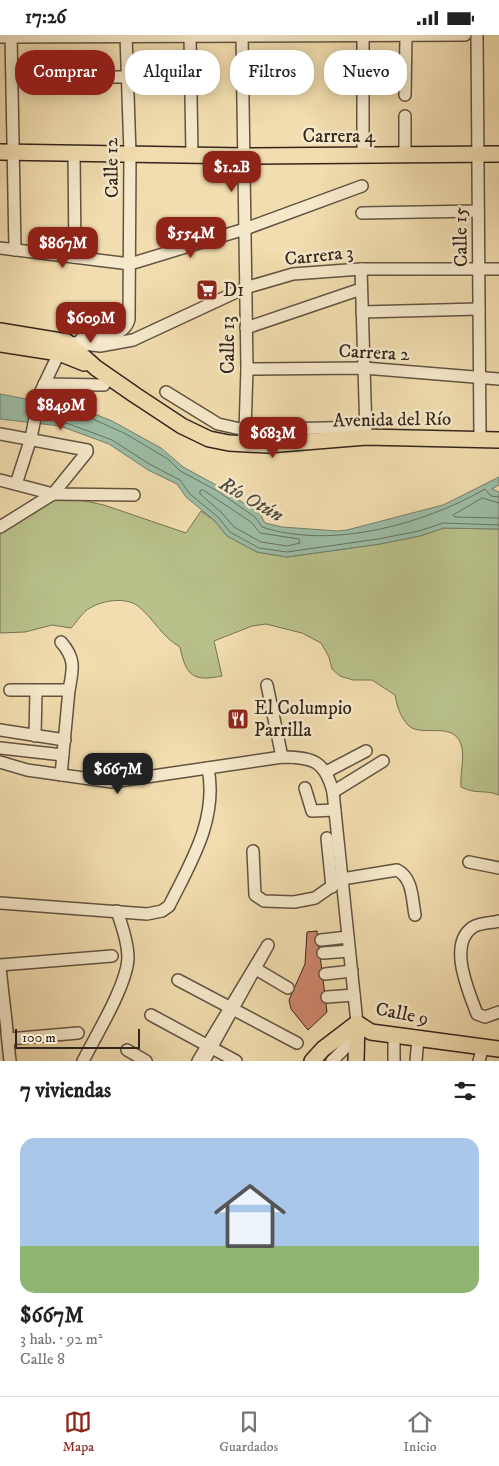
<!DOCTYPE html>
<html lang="es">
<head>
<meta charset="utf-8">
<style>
  body { margin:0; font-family:"IM FELL DW Pica",serif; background:#f6f6f6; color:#222; height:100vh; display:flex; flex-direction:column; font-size:19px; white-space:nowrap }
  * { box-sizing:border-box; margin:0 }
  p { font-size:16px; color:#767676 }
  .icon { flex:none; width:28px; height:28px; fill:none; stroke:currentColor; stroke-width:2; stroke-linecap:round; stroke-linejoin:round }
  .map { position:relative; height:1026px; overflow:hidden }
  .details { display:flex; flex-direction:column; background:#fff; flex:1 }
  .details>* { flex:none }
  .banner { position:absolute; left:15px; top:15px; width:470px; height:45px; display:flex; gap:10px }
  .scale { position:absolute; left:15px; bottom:12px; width:125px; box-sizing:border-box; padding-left:5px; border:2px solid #34251d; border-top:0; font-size:14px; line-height:18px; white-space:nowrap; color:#34251d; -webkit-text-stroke:4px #f6e9cb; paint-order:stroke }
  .price { position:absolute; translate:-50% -42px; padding:0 11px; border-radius:10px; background:#8f2418; color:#fff; font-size:16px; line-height:32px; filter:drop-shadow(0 1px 2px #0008) }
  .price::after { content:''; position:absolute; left:50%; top:30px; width:15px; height:11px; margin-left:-8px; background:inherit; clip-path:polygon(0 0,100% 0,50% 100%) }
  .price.selected { background:#222; color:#fff }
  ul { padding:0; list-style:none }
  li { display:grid; align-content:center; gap:10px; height:265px; padding:0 20px }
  li span { display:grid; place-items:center; height:155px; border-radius:15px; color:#555 }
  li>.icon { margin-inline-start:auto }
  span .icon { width:90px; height:90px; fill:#fffc; stroke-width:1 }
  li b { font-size:21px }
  h2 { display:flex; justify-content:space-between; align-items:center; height:60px; padding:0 20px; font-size:21px }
  .pill { padding:0 18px; border-radius:20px; background:#fff; box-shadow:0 2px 12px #0003; font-size:18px; line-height:45px }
  .pill.selected { background:#8f2418; color:#fff }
  .status { display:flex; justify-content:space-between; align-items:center; height:35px; padding:0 25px; background:#fff; direction:ltr }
  .status svg { height:14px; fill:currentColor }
  .dock { display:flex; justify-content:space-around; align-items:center; height:70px; border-top:1px solid #e0e0e0; background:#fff; font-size:14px; color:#767676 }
  .dock a { display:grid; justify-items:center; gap:2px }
  .dock .selected { color:#8f2418 }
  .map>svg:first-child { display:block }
  .green { fill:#b9c18b; stroke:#767354 }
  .water { fill:#9cbda6; stroke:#72806f }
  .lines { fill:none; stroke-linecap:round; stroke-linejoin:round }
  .shore { stroke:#687162; stroke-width:1 }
  .building { fill:#d0866e; stroke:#34251d }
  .minor-casing { stroke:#635342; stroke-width:14 }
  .major-casing { stroke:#34251d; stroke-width:18 }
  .minor { stroke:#f6e9cb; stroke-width:11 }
  .major { stroke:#f1ddaf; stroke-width:15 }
  .labels { text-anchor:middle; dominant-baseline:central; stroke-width:5; stroke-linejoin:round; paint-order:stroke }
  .street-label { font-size:19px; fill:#34251d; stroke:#f6e9cb }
  .poi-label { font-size:19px; fill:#34251d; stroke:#f6e9cb; text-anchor:start }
  .water-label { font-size:20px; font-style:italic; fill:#4e4b3f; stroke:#f6e9cb }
</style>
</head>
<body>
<div class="status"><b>17:26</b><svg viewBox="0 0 49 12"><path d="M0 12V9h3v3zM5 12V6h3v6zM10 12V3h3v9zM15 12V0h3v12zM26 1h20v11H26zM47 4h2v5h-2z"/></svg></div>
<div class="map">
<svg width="499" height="1026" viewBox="0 0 499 1026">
  <rect width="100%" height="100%" fill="#f1ddaf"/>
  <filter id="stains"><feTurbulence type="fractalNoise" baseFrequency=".004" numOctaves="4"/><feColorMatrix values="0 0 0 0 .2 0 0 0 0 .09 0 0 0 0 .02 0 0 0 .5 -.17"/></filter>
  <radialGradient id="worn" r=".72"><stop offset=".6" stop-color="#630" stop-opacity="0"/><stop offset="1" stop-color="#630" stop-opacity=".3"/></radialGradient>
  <!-- green -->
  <path class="green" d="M53,459L104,470L186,498L201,476L215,486L227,501L257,517L287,522L380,509L420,501L444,493L499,494V760C483,754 477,760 461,752C460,739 464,726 462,713C456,684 423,703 409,691C400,682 397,671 395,660L372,645H353L340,641L332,634L329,622L321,608L302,598L266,589L252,591L214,606L222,641C193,647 186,641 180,612C162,602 154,584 138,571C126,562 103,565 90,573C83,576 77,587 71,593L52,590L25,597L0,598V492Z"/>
  <!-- water -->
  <path class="water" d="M0,359L85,375L112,386L161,413L183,432L218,451L260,479L265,488L282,492L338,496L347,495L443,470L499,442V450L492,454L499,457V494L444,493L420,501L380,509L287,522L257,517L227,501L215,486L186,462L177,449L148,435L109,409L60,391L0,384Z"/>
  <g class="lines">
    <!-- shore -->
    <g class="shore">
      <path d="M44,373L84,380L126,399L168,424L180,436L216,455L255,482L262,492C331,515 424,489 485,454L491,461L499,462"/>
      <path d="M42,384L61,386L112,405L151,430L180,445L190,459L218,482L230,497L259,513L287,517L378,504L419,496L443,488L499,490"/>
      <path d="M203,455L251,487L260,498L299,504L300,508L287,511L261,507L234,492L222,478L200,459V456Z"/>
      <path d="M499,468L482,463L453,480L455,482L499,483"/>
    </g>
  </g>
  <!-- building -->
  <g class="building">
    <path d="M210,245L215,261L203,266L198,250Z"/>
    <path d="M317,896L327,977L308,995L291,974L289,965L305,929L307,897Z"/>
  </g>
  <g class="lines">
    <!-- minor casing -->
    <g class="minor-casing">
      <g id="minor">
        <path d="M11,0L15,215"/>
        <path d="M477,0L480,404"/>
        <path d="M190,1L192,120"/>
        <path d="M0,2L465,0"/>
        <path d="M81,42H127"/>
        <path d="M405,60L406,1"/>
        <path d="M405,81V120"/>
        <path d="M74,118L75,222"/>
        <path d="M363,121V0"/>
        <path d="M362,178L478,176"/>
        <path d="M0,213L130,229L245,194L362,151"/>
        <path d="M361,234L366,398"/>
        <path d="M362,277L479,274"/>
        <path d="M246,293L361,254"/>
        <path d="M81,304C96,302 125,303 129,284L130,119L126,0"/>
        <path d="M67,307L100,311L133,305L245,253L293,239L361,234H499"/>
        <path d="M247,334L364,333L499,344"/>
        <path d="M44,349L104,350"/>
        <path d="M166,357L218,389L245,395L365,392"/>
        <path d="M0,399L87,415V417L53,459L0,492"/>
        <path d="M242,409L245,395L247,334L242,0"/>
        <path d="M0,445L53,459L134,460"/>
        <path d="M16,449L31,403L40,358L59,318"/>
        <path d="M61,607C76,624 73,634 69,655"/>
        <path d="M267,650L282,722"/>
        <path d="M10,655H69L61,740"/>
        <path d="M0,695L65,705"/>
        <path d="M35,701L36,656"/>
        <path d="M0,713L63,720"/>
        <path d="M0,727L27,735L112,747L282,722C313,722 325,726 333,757L357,988L344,1014L332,1026"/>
        <path d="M326,737L366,716"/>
        <path d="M305,753L312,776L335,775"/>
        <path d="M333,757L383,726"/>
        <path d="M327,803L332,852"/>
        <path d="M253,816L255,860L264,866L294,867L315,863L342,844L397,835C413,843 412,864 415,880"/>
        <path d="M469,827L499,833"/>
        <path d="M0,868L147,879L162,876L169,871C191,827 218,784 208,733"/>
        <path d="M499,886C492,888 479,888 473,892C447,909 469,957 477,979L485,982L499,977"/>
        <path d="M321,905L348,902"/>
        <path d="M323,918L349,916"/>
        <path d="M0,930L112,921"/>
        <path d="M0,933L7,995"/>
        <path d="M256,934L288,953"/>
        <path d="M325,939L352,936"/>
        <path d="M178,945L297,1008"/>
        <path d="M327,962L354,960"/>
        <path d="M151,980L236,1026"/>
        <path d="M7,998L10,1026"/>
        <path d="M394,1000V1026"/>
        <path d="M8,1004L78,998"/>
        <path d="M127,1015L146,1026"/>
        <path d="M83,1026C96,1000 126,952 128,924C128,908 122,891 117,876"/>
        <path d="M198,1026L268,910L204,1026"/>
        <path d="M416,1026L418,1003"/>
        <path d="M479,1026L483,1011"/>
      </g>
    </g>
    <!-- major casing -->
    <g class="major-casing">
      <g id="major">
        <path d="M0,117L245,121L499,119"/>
        <path d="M0,296L67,307L96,333L135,360L182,391L209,404L229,408L268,410L366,402L499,405"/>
        <path d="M0,309L59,318L84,328"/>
        <path d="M357,988L371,997L499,1014"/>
        <path d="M312,1026L323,1014L357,988"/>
        <path d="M356,1026L357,988"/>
      </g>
    </g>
    <!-- minor -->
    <use href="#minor" class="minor"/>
    <!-- major -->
    <use href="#major" class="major"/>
  </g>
  <!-- icons -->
  <defs>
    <g id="supermarket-square" transform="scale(1.125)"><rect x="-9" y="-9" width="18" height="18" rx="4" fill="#8f2418" stroke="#f6e9cb"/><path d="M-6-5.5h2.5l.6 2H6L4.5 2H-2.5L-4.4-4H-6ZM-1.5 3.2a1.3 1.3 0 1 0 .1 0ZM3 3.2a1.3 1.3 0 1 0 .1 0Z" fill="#fff"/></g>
    <g id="restaurant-square" transform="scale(1.125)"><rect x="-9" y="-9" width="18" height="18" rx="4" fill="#8f2418" stroke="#f6e9cb"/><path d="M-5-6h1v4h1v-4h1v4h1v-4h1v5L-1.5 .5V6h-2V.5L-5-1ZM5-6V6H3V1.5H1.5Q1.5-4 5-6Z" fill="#fff"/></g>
  </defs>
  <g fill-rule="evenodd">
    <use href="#supermarket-square" x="207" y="255"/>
    <use href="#restaurant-square" x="238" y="684"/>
  </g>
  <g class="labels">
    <!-- street labels -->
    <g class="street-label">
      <text x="339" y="101">Carrera 4</text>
      <text transform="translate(112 133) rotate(-91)">Calle 12</text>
      <text transform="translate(461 202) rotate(-91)">Calle 15</text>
      <text transform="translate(319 221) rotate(-6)">Carrera 3</text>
      <text transform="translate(228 310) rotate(-90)">Calle 13</text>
      <text transform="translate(374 318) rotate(3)">Carrera 2</text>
      <text transform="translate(392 385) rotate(-1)">Avenida del Río</text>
      <text transform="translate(402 979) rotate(11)">Calle 9</text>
    </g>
    <!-- poi labels -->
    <g class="poi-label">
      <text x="223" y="255">D1</text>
      <text x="254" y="673">El Columpio<tspan x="254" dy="22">Parrilla</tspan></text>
    </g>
    <!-- water labels -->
    <g class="water-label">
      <text transform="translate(251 465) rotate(30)">Río Otún</text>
    </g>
  </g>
  <rect width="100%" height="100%" filter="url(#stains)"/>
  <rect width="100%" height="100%" fill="url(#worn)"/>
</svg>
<div class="scale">100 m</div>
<b class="price" style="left:232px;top:158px">$1.2B</b>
<b class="price" style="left:191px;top:224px">$554M</b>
<b class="price" style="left:63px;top:234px">$867M</b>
<b class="price" style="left:91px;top:309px">$609M</b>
<b class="price" style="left:61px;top:396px">$849M</b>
<b class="price" style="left:273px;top:424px">$683M</b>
<b class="price selected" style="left:118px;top:760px">$667M</b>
<div class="banner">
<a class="pill selected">Comprar</a>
<a class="pill">Alquilar</a>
<a class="pill">Filtros</a>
<a class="pill">Nuevo</a>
</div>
</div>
<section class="details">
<h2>7 viviendas<svg class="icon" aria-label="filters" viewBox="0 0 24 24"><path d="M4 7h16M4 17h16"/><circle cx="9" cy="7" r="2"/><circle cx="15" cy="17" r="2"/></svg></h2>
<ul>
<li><span style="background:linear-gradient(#a9c7e8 70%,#8fb573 0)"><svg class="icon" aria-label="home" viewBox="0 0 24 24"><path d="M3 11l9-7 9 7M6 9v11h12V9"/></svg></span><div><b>$667M</b><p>3 hab. · 92 m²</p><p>Calle 8</p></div></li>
</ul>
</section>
<nav class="dock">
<a class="selected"><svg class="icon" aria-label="map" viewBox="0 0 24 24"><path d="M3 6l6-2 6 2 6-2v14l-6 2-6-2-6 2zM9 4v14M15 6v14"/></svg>Mapa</a>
<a><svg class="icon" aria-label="saved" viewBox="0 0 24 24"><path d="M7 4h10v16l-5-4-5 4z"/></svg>Guardados</a>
<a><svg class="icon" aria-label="home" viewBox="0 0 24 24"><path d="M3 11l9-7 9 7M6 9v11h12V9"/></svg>Inicio</a>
</nav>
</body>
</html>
